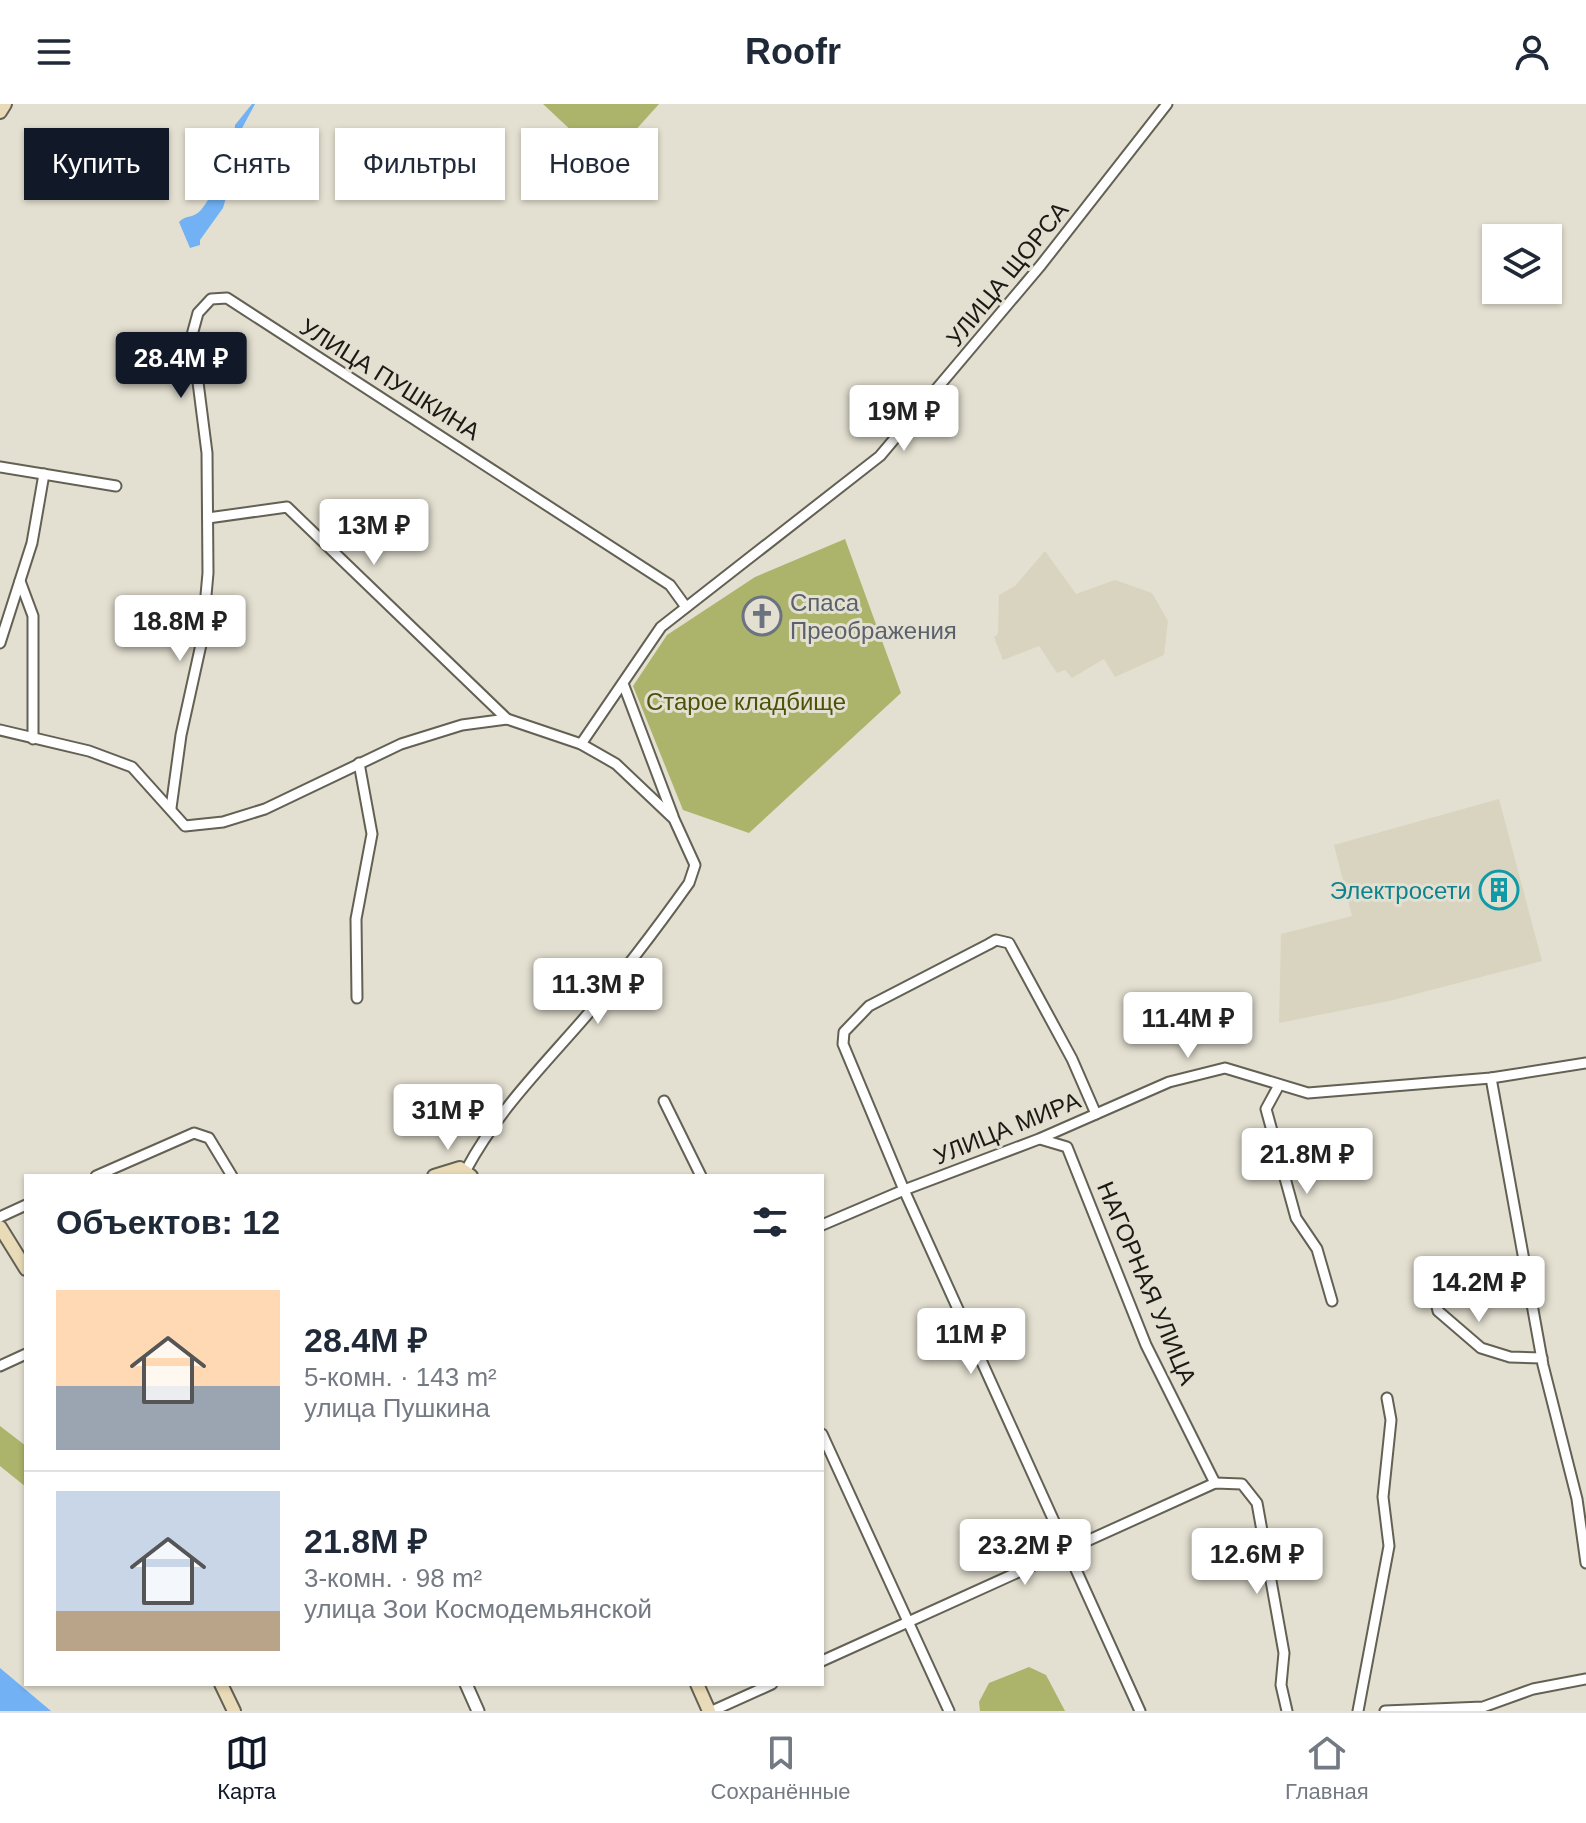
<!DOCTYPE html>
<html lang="ru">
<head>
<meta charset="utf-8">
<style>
  body { margin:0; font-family:Arial,sans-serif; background:#f2f2f3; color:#1f2937; height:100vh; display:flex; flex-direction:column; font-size:30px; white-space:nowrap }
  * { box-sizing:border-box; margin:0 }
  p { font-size:26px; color:#747a83 }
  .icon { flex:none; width:44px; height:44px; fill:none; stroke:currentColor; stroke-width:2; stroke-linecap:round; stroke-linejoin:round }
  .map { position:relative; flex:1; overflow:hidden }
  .details { position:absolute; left:24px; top:1070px; width:800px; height:512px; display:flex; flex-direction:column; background:#fff; border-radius:0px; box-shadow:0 2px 6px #0004 }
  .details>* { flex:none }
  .hud { position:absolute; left:24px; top:24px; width:800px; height:72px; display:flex; gap:16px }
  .controls { position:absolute; left:1482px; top:120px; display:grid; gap:16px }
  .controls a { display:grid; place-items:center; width:80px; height:80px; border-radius:0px; background:#fff; box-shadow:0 2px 6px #0004; font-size:40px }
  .price { position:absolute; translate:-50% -68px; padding:0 18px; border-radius:8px; background:#fff; color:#222; font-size:26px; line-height:52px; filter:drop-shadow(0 2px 4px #0008) }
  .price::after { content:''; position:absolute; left:50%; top:48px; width:24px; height:18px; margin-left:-12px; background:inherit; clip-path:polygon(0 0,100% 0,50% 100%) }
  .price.on { background:#111827; color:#fff }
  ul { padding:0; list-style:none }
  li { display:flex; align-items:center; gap:24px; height:200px; padding:0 32px }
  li+li { border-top:2px solid #e0e1e3 }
  li span { display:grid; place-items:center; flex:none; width:224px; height:160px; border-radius:0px; color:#555 }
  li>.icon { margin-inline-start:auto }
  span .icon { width:96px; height:96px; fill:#fffc; stroke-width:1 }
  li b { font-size:34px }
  h2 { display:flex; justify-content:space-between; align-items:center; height:96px; padding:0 32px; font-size:34px }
  .tag { padding:0 28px; border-radius:0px; background:#fff; box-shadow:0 2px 6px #0004; font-size:28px; line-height:72px }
  .tag.on { background:#111827; color:#fff }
  header { display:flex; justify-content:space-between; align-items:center; height:104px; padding:0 32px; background:#fff; font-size:36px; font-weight:800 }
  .tabs { display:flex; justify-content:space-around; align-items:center; height:112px; border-top:2px solid #e0e1e3; background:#fff; font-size:22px; color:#747a83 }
  .tabs a { display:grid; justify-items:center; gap:4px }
  .tabs .on { color:#111827 }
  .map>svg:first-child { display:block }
  .built { fill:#d8d4bf }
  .green { fill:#acb36a }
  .water { fill:#71b1f4 }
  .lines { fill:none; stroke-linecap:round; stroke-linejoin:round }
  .minor-casing { stroke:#636154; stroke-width:13 }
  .tertiary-casing { stroke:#636154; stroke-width:15 }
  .secondary-casing { stroke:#636154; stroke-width:16 }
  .minor { stroke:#fff; stroke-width:9 }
  .tertiary { stroke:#fff; stroke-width:11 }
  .secondary { stroke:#eadbb8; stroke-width:12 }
  .labels { text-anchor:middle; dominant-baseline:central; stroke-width:6; stroke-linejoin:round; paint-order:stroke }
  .street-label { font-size:24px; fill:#1b1a15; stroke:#e3e0d1 }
  .worship-label { font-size:24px; fill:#5b616d; stroke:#e3e0d1; text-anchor:start }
  .park-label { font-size:24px; fill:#4d5209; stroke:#e3e0d1 }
  .culture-label { font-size:24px; fill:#0d838f; stroke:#e3e0d1; text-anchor:end }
</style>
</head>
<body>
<header><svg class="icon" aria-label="menu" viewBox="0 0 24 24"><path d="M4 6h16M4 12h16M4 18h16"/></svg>Roofr<svg class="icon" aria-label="person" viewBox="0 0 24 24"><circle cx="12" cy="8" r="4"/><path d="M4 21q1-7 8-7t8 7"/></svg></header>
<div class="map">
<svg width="1586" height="1607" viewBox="0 0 1586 1607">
  <rect width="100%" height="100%" fill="#e3e0d1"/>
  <!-- built -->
  <g class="built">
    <path d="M1045,447L1076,490L1115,476L1152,489L1168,517L1164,551L1115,573L1104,555L1072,574L1065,566L1057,569L1039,542L1003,556L994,533L998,530L999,491L1015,482Z"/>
    <path d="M1499,695L1542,857L1389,897L1279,919L1281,830L1352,812L1334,741Z"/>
  </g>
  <!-- green -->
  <g class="green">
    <path d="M543,0H659L606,59Z"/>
    <path d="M845,435L901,589L749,729L683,706L633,582L667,531L755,473Z"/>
    <path d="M0,1322L26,1342V1383L0,1362Z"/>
    <path d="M1029,1563L1046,1571L1065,1607H980L979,1598L989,1579Z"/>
  </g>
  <!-- water -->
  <g class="water">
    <path d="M252,0H255L240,28L244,44L238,72L229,83L223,104L200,136V141L190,144L179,118C187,110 193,115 201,106C214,90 217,73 231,60L235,21Z"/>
    <path d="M0,1564L51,1607H0Z"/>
  </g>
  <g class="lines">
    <!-- minor casing -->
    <g class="minor-casing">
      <g id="minor">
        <path d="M0,363L116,382"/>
        <path d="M208,414L287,403L507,615"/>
        <path d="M20,477L33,512V635"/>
        <path d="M0,539L32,439L44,370"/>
        <path d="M624,582L673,712"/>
        <path d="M0,626L89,647L132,663L185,722L223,718L265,705L401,640L462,621L507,615L581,640L616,660L674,715L695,761L689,779C657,824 623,869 587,911C543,962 498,1006 466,1066"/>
        <path d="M581,640L661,523L880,352L1041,161L1167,0"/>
        <path d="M171,704L181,631L202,536L208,469L207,349L192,231L198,209L211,195L227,194L670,481L686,503"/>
        <path d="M357,894L356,815L372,730L359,659"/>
        <path d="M1491,974L1543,1261L1577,1395L1586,1459"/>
        <path d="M1279,981L1266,1005L1296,1114L1317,1145L1332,1197"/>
        <path d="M664,997L701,1072"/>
        <path d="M1096,1010L1072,955L1009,839L996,836L989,840L869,902L844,928L843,940L904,1086L1140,1607"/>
        <path d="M1040,1035L1067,1043L1146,1241L1215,1379"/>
        <path d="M96,1072L194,1029L209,1034L232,1072"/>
        <path d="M0,1113L26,1101"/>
        <path d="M822,1121L904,1086L1039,1035L1169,978L1225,964L1308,989L1491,974L1586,959"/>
        <path d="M1429,1167L1438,1207L1481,1244L1510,1253L1542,1254"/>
        <path d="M0,1262L26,1250"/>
        <path d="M822,1330L949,1607"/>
        <path d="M822,1557L1215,1379L1242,1380L1257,1399L1284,1549L1281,1581L1287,1607"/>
        <path d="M712,1607L772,1580"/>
        <path d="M1358,1607L1389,1442L1383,1393L1391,1316L1387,1294"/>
        <path d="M1385,1607L1483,1603L1533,1585L1586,1575"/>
      </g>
    </g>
    <!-- tertiary casing -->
    <g class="tertiary-casing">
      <path id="tertiary" d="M466,1580L478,1607"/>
    </g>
    <!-- secondary casing -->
    <g class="secondary-casing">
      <g id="secondary">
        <path d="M0,8L5,0"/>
        <path d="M434,1072L460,1064L471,1072"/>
        <path d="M0,1123L26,1165"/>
        <path d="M221,1580L234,1607"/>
        <path d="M697,1580L709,1607"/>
      </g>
    </g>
    <!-- minor -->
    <use href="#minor" class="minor"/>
    <!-- tertiary -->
    <use href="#tertiary" class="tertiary"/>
    <!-- secondary -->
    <use href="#secondary" class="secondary"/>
  </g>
  <!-- icons -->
  <defs>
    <g id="church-ring" transform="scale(2)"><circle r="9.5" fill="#e3e0d1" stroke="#6b7280" stroke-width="1.5"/><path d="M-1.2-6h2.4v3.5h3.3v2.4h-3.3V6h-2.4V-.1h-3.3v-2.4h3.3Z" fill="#6b7280"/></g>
    <g id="building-ring" transform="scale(2)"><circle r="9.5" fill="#e3e0d1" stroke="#0f9aa8" stroke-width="1.5"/><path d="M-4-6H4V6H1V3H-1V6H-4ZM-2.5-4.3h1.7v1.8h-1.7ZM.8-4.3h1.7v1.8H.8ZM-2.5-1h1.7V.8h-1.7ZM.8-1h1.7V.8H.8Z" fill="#0f9aa8"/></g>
  </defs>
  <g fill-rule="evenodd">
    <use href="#church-ring" x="762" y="512"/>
    <use href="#building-ring" x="1499" y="786"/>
  </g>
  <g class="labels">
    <!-- street labels -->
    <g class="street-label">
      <text transform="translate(1007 170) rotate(-51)">УЛИЦА ЩОРСА</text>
      <text transform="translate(390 275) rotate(32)">УЛИЦА ПУШКИНА</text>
      <text transform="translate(1007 1024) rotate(-22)">УЛИЦА МИРА</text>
      <text transform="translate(1147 1179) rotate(67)">НАГОРНАЯ УЛИЦА</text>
    </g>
    <!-- worship labels -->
    <g class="worship-label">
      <text x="790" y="498">Спаса<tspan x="790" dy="28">Преображения</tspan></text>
    </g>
    <!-- park labels -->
    <g class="park-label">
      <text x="746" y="597">Старое кладбище</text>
    </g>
    <!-- culture labels -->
    <g class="culture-label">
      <text x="1471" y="786">Электросети</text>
    </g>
  </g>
</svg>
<div class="controls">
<a><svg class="icon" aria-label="layers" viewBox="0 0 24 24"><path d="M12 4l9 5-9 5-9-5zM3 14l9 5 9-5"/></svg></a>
</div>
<b class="price on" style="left:181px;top:296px">28.4M ₽</b>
<b class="price" style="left:904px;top:349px">19M ₽</b>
<b class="price" style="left:374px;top:463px">13M ₽</b>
<b class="price" style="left:180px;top:559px">18.8M ₽</b>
<b class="price" style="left:598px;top:922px">11.3M ₽</b>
<b class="price" style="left:1188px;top:956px">11.4M ₽</b>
<b class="price" style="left:448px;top:1048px">31M ₽</b>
<b class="price" style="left:1307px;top:1092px">21.8M ₽</b>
<b class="price" style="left:1479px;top:1220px">14.2M ₽</b>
<b class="price" style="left:971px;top:1272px">11M ₽</b>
<b class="price" style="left:1025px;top:1483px">23.2M ₽</b>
<b class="price" style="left:1257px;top:1492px">12.6M ₽</b>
<div class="hud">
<a class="tag on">Купить</a>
<a class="tag">Снять</a>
<a class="tag">Фильтры</a>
<a class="tag">Новое</a>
</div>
<section class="details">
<h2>Объектов: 12<svg class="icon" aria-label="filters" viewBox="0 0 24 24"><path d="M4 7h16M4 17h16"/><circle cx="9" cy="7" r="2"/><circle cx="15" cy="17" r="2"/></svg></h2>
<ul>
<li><span style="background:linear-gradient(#ffd9b3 60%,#9aa5b1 0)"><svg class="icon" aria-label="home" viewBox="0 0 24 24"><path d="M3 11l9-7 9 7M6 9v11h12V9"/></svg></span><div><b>28.4M ₽</b><p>5-комн. · 143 m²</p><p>улица Пушкина</p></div></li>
<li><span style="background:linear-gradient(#c9d6e8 75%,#b9a48a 0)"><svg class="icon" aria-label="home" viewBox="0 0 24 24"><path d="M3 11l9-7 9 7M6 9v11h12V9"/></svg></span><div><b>21.8M ₽</b><p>3-комн. · 98 m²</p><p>улица Зои Космодемьянской</p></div></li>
</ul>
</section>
</div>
<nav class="tabs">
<a class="on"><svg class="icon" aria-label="map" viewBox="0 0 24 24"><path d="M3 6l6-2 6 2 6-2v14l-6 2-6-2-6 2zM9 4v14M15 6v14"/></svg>Карта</a>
<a><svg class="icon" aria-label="saved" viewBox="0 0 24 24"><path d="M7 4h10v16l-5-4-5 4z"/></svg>Сохранённые</a>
<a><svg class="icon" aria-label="home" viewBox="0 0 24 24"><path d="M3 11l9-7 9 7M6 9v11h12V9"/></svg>Главная</a>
</nav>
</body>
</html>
